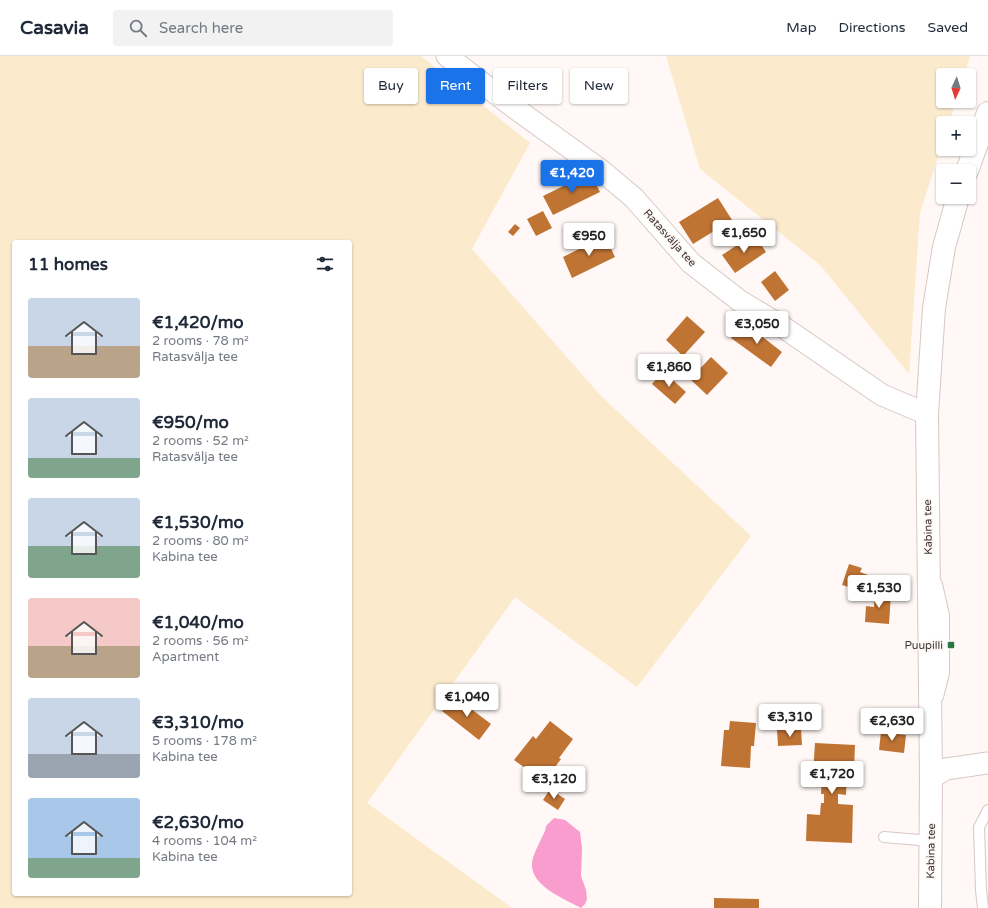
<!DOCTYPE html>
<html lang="en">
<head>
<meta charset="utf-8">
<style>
  body { margin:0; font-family:"Varela Round",sans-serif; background:#f2f2f3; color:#1f2937; height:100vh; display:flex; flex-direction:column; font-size:15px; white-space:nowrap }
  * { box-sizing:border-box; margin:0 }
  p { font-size:13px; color:#747a83 }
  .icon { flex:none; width:22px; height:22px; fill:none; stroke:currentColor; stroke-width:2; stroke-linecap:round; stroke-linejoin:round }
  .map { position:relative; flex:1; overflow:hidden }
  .side { position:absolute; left:12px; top:184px; width:340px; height:656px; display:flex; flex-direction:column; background:#fff; border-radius:4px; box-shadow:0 1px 3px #0004 }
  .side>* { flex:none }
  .banner { position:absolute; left:364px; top:12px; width:380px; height:36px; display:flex; gap:8px }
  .needle { width:26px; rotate:184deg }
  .buttons { position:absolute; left:936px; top:12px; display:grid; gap:8px }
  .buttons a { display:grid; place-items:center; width:40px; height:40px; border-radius:4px; background:#fff; box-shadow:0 1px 3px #0004; font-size:20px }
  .price { position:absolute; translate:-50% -34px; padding:0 9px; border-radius:4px; background:#fff; color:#222; font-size:13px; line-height:26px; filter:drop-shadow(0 1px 2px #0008) }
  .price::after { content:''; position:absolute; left:50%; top:24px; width:12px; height:9px; margin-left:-6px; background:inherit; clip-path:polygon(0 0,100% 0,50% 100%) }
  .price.selected { background:#1a73e8; color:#fff }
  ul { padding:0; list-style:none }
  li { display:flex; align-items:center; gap:12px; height:100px; padding:0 16px }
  li span { display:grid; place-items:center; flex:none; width:112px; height:80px; border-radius:4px; color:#555 }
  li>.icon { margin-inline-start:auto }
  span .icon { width:48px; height:48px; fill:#fffc; stroke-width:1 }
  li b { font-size:17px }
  h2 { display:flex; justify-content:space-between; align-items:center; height:48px; padding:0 16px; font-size:17px }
  .pill { padding:0 14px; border-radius:4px; background:#fff; box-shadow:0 1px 3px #0004; font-size:14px; line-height:36px }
  .pill.selected { background:#1a73e8; color:#fff }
  header { display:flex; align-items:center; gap:24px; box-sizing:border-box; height:56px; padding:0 20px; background:#fff; border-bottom:1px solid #e0e1e3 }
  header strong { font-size:19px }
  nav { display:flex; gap:22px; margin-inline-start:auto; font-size:14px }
  .search { width:280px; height:36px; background:#f2f2f3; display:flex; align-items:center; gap:10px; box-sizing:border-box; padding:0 14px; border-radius:4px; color:#747a83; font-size:15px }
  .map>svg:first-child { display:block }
  .green { fill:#fbeacc; fill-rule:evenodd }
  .water { fill:#f89dcd }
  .building { fill:#c07434 }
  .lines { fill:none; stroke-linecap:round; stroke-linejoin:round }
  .service-casing { stroke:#d7c8c4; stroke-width:12 }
  .minor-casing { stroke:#d7c8c4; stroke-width:23 }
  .tertiary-casing { stroke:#d7c8c4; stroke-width:24 }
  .service { stroke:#fff; stroke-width:10 }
  .minor { stroke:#fff; stroke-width:21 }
  .tertiary { stroke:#fff; stroke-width:22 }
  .poi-dot { fill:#2c7745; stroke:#fff8f6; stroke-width:1.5 }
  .labels { text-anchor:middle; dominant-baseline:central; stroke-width:3.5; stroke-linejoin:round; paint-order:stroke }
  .street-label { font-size:11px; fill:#3d3735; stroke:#fff8f6 }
  .poi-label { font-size:11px; fill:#3d3735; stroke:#fff8f6; text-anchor:end }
</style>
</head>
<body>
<header>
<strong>Casavia</strong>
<div class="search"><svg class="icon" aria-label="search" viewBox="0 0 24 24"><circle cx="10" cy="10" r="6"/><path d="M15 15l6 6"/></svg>Search here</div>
<nav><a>Map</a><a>Directions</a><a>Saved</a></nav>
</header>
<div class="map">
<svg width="988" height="852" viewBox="0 0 988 852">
  <rect width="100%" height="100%" fill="#fff8f6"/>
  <!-- green -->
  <g class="green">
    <path d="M0,0H421L530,87L472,193L601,340L751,480L637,631L515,541L367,747L512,852H0ZM14,186H350V838H14Z"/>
    <path d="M666,0H968L970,1L964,19H943V45H956L949,67H943V85L920,157L909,318L820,209L700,113Z"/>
  </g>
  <!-- water -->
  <path class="water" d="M554,762L565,764L580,776L582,792L581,820L586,834L587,843L585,848L581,852C565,843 530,830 532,807C533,798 541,784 545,775L546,770Z"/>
  <!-- building -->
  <g class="building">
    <path d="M590,117L600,136L553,159L543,140Z"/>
    <path d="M718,142L732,164L693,188L679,166Z"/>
    <path d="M543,155L552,172L536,180L527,163Z"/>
    <path d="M515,168L520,172L513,180L508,176Z"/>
    <path d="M754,178L766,196L735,217L722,199Z"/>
    <path d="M605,180L615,201L572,222L563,201Z"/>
    <path d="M775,215L789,234L775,245L761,226Z"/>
    <path d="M687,260L705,276L683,300L666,284Z"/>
    <path d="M743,266L782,296L771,311L731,282Z"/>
    <path d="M711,301L728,317L707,339L690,323Z"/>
    <path d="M663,315L686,336L675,348L652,328Z"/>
    <path d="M849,508L862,512L860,516L868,519L863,535L842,529Z"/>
    <path d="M875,536L891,538L889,568L865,566L866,550L874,551Z"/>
    <path d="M454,640L491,668L479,684L442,655Z"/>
    <path d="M550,665L573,683L559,702L561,703L544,726L514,704L533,680L536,683Z"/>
    <path d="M730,665L756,667L754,690H751L750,712L721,710L724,674H729Z"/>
    <path d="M801,673L802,689L778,690L777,674Z"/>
    <path d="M881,676L906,679L904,697L879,694Z"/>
    <path d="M815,687L855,689L854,714H847L846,739L838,738V748L853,749L852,787L806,785L807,758L820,759L821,747H824V738H821L822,719L813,718Z"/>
    <path d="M550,733L565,743L558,754L543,744Z"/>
    <path d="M714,842L759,843V852H714Z"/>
  </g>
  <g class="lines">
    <!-- service casing -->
    <g class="service-casing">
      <g id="service">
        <path d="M937,528L944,559V617L938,641"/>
        <path d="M884,781L931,785"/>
        <path d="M983,852L981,834L979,771L988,754"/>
      </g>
    </g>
    <!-- minor casing -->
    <g class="minor-casing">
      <g id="minor">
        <path d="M447,0L512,50L602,115L634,142L691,207L740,245L780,269L882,339L927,358"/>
        <path d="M931,722L946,713L988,707"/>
      </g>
    </g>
    <!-- tertiary casing -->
    <g class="tertiary-casing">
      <g id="tertiary">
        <path d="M967,115L988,57"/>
        <path d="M930,852L931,722L927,358L934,252L944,191L958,141"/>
      </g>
    </g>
    <!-- service -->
    <use href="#service" class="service"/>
    <!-- minor -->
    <use href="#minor" class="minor"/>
    <!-- tertiary -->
    <use href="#tertiary" class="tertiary"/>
  </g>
  <!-- markers -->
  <rect class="poi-dot" x="947" y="585" width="8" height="8" rx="2"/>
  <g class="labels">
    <!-- street labels -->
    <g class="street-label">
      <text transform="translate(670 182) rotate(48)">Ratasvälja tee</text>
      <text transform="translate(928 471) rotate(-91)">Kabina tee</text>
      <text transform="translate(931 795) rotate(-89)">Kabina tee</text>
    </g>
    <!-- poi labels -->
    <g class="poi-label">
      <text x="943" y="589">Puupilli</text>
    </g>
  </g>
</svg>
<div class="buttons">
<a><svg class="needle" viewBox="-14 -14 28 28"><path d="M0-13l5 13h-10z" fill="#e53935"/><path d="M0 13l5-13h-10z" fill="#747a83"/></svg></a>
<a>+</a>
<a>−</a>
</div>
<b class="price selected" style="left:572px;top:138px">€1,420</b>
<b class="price" style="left:744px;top:198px">€1,650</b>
<b class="price" style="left:589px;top:201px">€950</b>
<b class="price" style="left:757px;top:289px">€3,050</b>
<b class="price" style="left:669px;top:332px">€1,860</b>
<b class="price" style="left:879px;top:553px">€1,530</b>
<b class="price" style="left:467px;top:662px">€1,040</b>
<b class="price" style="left:790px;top:682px">€3,310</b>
<b class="price" style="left:892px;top:686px">€2,630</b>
<b class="price" style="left:832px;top:739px">€1,720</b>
<b class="price" style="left:554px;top:744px">€3,120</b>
<div class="banner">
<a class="pill">Buy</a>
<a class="pill selected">Rent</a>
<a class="pill">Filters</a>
<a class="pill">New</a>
</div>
<section class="side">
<h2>11 homes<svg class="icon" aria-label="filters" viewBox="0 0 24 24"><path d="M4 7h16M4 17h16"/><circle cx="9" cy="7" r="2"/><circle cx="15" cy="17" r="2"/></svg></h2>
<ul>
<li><span style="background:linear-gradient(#c9d6e8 60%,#b9a48a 0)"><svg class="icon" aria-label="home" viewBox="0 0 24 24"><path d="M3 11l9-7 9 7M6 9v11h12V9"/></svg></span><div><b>€1,420/mo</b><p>2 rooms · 78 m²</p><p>Ratasvälja tee</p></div></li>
<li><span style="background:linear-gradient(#c9d6e8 75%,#7fa58c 0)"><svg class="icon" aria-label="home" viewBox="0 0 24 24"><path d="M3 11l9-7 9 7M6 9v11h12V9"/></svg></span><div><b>€950/mo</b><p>2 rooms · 52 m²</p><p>Ratasvälja tee</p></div></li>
<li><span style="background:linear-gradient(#c9d6e8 60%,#7fa58c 0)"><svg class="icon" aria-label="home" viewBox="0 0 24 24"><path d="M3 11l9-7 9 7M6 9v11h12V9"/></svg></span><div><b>€1,530/mo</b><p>2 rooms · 80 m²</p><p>Kabina tee</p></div></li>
<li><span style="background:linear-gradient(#f6c9c9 60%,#b9a48a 0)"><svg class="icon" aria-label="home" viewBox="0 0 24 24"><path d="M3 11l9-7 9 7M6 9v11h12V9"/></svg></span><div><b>€1,040/mo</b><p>2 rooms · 56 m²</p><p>Apartment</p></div></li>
<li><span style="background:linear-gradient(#c9d6e8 70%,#9aa5b1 0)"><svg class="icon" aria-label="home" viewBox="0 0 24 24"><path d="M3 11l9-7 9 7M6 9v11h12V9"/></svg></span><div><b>€3,310/mo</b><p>5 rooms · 178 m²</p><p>Kabina tee</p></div></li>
<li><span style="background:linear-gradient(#a9c7e8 75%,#7fa58c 0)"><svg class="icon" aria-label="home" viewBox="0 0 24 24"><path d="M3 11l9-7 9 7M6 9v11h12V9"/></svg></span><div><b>€2,630/mo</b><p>4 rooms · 104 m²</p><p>Kabina tee</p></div></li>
</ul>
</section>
</div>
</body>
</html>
